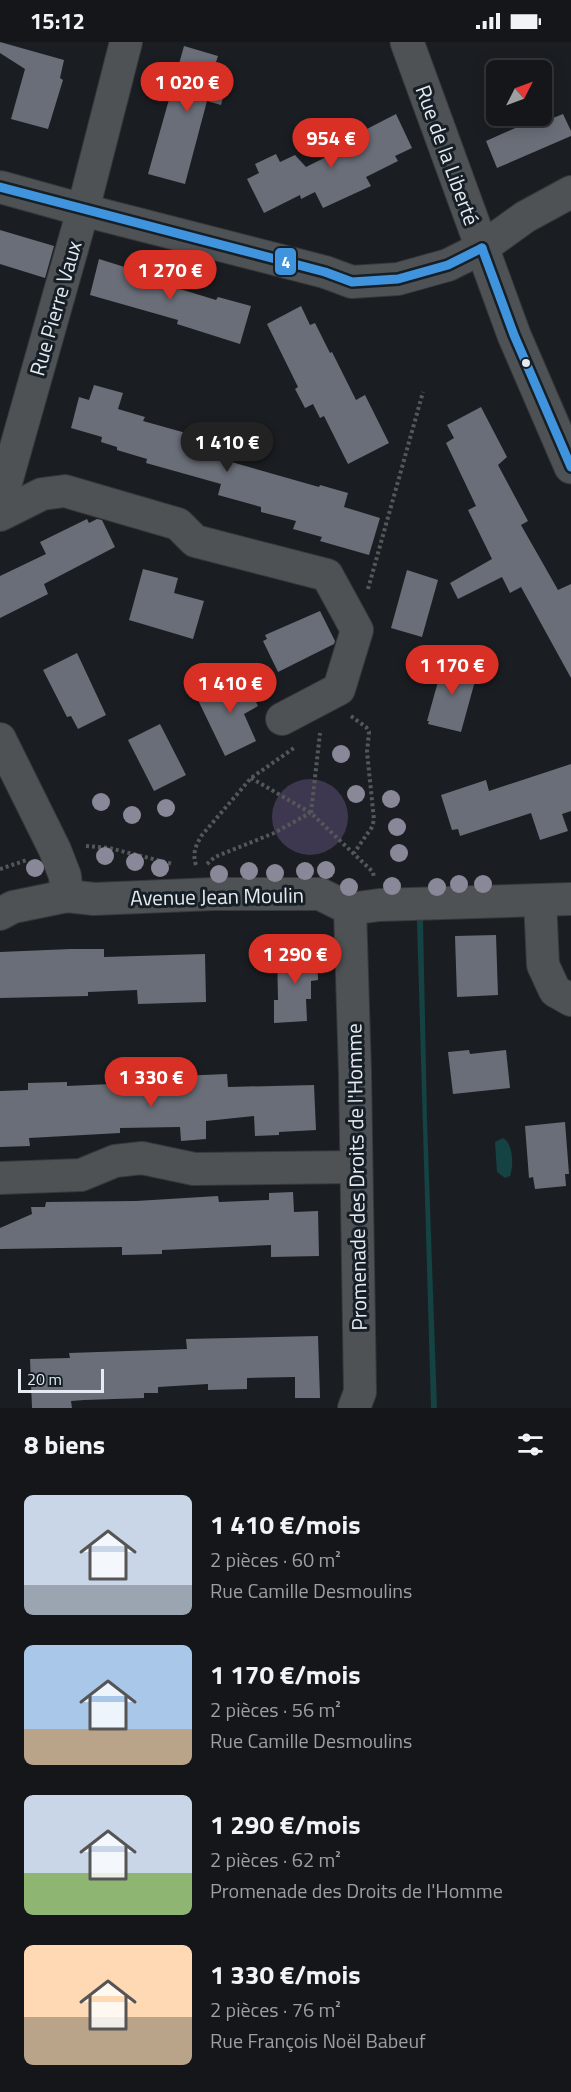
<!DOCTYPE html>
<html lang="fr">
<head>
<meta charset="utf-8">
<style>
  body { margin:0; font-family:"Titillium Web",sans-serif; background:#1d1f23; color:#f1f3f6; height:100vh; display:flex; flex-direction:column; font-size:22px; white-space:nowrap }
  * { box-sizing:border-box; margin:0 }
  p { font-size:20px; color:#9d9fa2 }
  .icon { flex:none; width:33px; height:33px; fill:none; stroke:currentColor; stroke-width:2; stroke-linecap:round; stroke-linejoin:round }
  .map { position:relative; height:1366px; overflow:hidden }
  .side { display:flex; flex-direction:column; background:#14161a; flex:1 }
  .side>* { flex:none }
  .needle { width:39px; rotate:48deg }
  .tools { position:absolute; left:486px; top:18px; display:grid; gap:12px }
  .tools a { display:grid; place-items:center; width:66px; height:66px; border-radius:9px; background:#14161a; box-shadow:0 3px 15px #0003,0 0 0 2px #333539; font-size:30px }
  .scale { position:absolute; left:18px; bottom:15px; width:86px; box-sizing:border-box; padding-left:6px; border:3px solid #e5ebf0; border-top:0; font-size:16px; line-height:21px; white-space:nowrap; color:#e5ebf0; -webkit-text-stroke:4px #161f26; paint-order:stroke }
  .price { position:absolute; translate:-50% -51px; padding:0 14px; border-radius:21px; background:#d93025; color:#fff; font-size:20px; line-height:39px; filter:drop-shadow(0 2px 3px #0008) }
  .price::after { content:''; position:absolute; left:50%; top:36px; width:18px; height:14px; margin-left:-9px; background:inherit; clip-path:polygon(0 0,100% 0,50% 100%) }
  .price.current { background:#222; color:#fff }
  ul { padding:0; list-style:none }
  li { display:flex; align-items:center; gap:18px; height:150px; padding:0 24px }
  li span { display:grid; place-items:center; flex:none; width:168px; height:120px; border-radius:9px; color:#555 }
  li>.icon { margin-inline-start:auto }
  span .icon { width:72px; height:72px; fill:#fffc; stroke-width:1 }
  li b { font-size:26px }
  h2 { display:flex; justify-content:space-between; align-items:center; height:72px; padding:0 24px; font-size:26px }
  .status { display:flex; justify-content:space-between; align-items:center; height:42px; padding:0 30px; background:#14161a; direction:ltr }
  .status svg { height:16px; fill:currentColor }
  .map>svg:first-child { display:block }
  .green { fill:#3d384f }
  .water { fill:#154242 }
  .building { fill:#6a6e78 }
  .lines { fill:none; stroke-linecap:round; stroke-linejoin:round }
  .minor-casing { stroke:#36393c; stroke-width:34 }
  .tertiary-casing { stroke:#36393c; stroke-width:35 }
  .path { stroke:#55585a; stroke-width:4; stroke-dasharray:3 3; stroke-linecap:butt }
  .minor { stroke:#4e5255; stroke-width:32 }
  .tertiary { stroke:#4e5255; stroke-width:33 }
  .bus-1-casing { stroke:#161f26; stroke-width:14 }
  .bus-1 { stroke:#4094de; stroke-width:9 }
  .tree { fill:#898899 }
  .bus-dot { fill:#e5ebf0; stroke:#161f26; stroke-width:2 }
  .labels { text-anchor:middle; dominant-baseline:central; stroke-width:6; stroke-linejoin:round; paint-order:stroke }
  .street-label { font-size:21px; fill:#e5ebf0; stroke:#161f26 }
  .line-badge { stroke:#161f26; stroke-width:2 }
  .badge-label { font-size:16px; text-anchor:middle; font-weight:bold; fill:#fff }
</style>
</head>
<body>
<div class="status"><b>15:12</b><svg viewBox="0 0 49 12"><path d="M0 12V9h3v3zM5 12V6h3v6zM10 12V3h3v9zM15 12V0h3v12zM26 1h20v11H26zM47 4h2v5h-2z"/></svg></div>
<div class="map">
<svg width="571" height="1366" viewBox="0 0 571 1366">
  <rect width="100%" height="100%" fill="#1a1e22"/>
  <!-- green -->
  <circle class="green" cx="310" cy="775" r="38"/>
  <!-- water -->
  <g class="water">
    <path d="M417,878H423L427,1077L437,1366H431Z"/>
    <path d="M503,1096C513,1101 514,1123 510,1134L505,1136L497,1130L495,1100Z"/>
  </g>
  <!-- building -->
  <g class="building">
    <path d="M0,0L64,18L60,36L63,38L48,87L11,77L25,27L0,11Z"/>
    <path d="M184,4L218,14L214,26L230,30L221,63L207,59L185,142L148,132Z"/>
    <path d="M396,72L412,106L395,114L398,119L366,135L371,144L323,166L315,150L301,157L300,153L264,171L247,137L259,131L255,122L276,112L280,120L295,113L306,125L364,96L361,90Z"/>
    <path d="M563,72L571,89V94L497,126L486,99L531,79L533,84Z"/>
    <path d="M0,188L54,204L45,236L0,222Z"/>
    <path d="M99,217L131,227L134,223L159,231L157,240L216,258L218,255L251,264L240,302L177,282L178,278L90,253Z"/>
    <path d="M301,264L310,283L315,281L330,311L332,310L356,358L365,353L389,401L348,422L324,374L320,376L313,362L305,366L295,347L298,345L267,282Z"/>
    <path d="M94,343L123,351L118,367L145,375L143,379L218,400L214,415L319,445L320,443L348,451L344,465L380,476L369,513L320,499L322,495L293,487L296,479L261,470V465L218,453L221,442L146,421L147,417L117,408V405L101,400L102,395L71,386L79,355L89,358Z"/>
    <path d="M481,365L507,415L498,423L528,479L521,483L558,548L571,542V636L521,545L510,551L502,535L458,557L450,541L492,517L468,468L476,464L446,401L454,396L447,383Z"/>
    <path d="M87,477L89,481L97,477L102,478L115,505L44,542L48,552L0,576V534L46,512L40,500Z"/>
    <path d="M143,527L178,536L174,551L204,559L193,597L129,578Z"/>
    <path d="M407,528L438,538L422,595L391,586Z"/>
    <path d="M320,569L335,599L334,602L278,630L263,599L267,597L265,593Z"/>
    <path d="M77,611L106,673L78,687L71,674L67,675L43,628Z"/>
    <path d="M444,618L478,628L461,690L428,682L429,679H427Z"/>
    <path d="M242,633L258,664L244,672L256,699L225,714L197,656Z"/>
    <path d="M160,682L186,733L154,749L128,698Z"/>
    <path d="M571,722V769L562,772L568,789L540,798L531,771L460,794L458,787L452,788L441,753L486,738L489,749Z"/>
    <path d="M496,893L498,953L457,955L455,894Z"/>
    <path d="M71,907H104V915L205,912L206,960L138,962L137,948L88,950V954L0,956V910Z"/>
    <path d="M317,908L318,938L311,939V957H306L307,979L274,981V958H278L277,910Z"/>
    <path d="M469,1008L470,1012L506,1008L510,1046L453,1052L448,1010Z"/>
    <path d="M227,1032L228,1045L314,1043L316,1088L279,1090V1093L255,1094L254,1074L206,1079V1097L181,1099L180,1085L120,1086V1091L29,1096L30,1104L0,1105V1049L28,1048V1041L67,1040V1044L179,1039V1034Z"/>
    <path d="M565,1080L569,1132H565L566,1144L535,1147L533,1135L529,1136L525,1084Z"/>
    <path d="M293,1150L294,1170L318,1169L319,1214L271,1215V1203L162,1208V1212L122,1213V1205L0,1207V1186L32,1172L31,1165H45L46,1160L136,1159L218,1154L219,1160L269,1158V1151Z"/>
    <path d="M318,1294L320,1356H295V1335L247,1336V1347L208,1348V1342L158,1345V1351H144V1356L84,1358L71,1359L72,1366H32L30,1317L70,1316L69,1311L187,1307L186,1297Z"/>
  </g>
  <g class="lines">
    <!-- minor casing -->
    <g class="minor-casing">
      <g id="minor">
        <path d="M0,145L83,168L325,230L352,240L398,237L448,223L482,206L525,175L571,150"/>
        <path d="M0,462L83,168L126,0"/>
        <path d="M0,473L42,452L65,449L178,482L195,499L327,533L357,588L339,647L282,677"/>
        <path d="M0,697L55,808L65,834L67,854"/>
        <path d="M540,858L543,923L555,949L571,958"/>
        <path d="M350,867L355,1031L360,1350L354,1366"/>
        <path d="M0,872L13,865L67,854L94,857L213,852H320L350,867L379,863L571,857"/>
        <path d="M0,1136L81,1133L115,1119L142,1116L194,1127L355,1125"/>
      </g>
    </g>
    <!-- tertiary casing -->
    <g class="tertiary-casing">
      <path id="tertiary" d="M407,0L514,293L571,425"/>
    </g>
    <!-- path -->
    <g class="path">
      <path d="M368,547L423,350"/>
      <path d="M351,674L366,685L369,690L367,710L374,778L372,785L354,811"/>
      <path d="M251,736L311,771L373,830L374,836"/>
      <path d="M311,771L320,691"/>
      <path d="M86,804L109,806L173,822"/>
      <path d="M207,822L215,815L274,791L310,771"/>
      <path d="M196,823C192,811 196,803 202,793L251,736L294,706"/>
      <path d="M0,827L27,818"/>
    </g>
    <!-- minor -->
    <use href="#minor" class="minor"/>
    <!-- tertiary -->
    <use href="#tertiary" class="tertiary"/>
    <!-- bus-1 casing -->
    <g class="bus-1-casing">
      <g id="bus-1">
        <path d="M0,145L325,230L352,240L398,237L448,223L482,206"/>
        <path d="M482,206L514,293L571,425"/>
      </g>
    </g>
    <!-- bus-1 -->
    <use href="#bus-1" class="bus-1"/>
  </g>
  <!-- trees -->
  <g class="tree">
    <circle cx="341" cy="712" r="9"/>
    <circle cx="356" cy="752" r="9"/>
    <circle cx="391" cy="757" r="9"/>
    <circle cx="101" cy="760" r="9"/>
    <circle cx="166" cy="766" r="9"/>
    <circle cx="132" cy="773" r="9"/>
    <circle cx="397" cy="785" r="9"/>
    <circle cx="399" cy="811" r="9"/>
    <circle cx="105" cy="814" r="9"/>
    <circle cx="135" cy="820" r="9"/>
    <circle cx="35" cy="826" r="9"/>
    <circle cx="160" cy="826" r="9"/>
    <circle cx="326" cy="828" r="9"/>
    <circle cx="249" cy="829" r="9"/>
    <circle cx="305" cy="829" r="9"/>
    <circle cx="275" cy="831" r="9"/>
    <circle cx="219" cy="832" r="9"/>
    <circle cx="459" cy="842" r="9"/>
    <circle cx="483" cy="842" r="9"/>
    <circle cx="392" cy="844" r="9"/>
    <circle cx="349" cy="845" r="9"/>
    <circle cx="437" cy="845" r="9"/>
  </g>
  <!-- markers -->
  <circle class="bus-dot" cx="526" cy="321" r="5"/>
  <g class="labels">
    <!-- street labels -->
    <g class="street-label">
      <text transform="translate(448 113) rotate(70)">Rue de la Liberté</text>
      <text transform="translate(55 266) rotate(-74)">Rue Pierre Vaux</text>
      <text transform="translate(217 854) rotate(-1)">Avenue Jean Moulin</text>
      <text transform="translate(356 1135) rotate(-91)">Promenade des Droits de l'Homme</text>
    </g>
  </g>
  <rect class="line-badge" x="274" y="205" width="23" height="29" rx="6" fill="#4094de"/>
  <g class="badge-label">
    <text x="286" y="226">4</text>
  </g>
</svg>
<div class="tools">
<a><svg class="needle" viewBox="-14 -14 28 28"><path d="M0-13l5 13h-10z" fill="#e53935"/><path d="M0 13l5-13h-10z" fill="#9d9fa2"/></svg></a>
</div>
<div class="scale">20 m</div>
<b class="price" style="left:187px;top:71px">1 020 €</b>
<b class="price" style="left:331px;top:127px">954 €</b>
<b class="price" style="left:170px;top:259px">1 270 €</b>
<b class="price current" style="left:227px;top:431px">1 410 €</b>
<b class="price" style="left:452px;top:654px">1 170 €</b>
<b class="price" style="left:230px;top:672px">1 410 €</b>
<b class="price" style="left:295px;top:943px">1 290 €</b>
<b class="price" style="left:151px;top:1066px">1 330 €</b>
</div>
<section class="side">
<h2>8 biens<svg class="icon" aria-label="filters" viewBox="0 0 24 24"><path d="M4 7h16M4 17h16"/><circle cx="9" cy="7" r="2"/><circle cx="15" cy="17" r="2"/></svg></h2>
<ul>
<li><span style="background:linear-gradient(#c9d6e8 75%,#9aa5b1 0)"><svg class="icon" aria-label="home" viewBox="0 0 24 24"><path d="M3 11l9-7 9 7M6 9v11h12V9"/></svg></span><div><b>1 410 €/mois</b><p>2 pièces · 60 m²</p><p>Rue Camille Desmoulins</p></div></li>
<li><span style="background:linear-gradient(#a9c7e8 70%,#b9a48a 0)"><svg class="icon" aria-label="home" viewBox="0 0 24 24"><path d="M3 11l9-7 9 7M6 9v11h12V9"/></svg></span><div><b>1 170 €/mois</b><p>2 pièces · 56 m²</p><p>Rue Camille Desmoulins</p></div></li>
<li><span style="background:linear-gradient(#c9d6e8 65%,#8fb573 0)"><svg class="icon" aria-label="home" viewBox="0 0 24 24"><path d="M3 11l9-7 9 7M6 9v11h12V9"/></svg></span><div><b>1 290 €/mois</b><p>2 pièces · 62 m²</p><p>Promenade des Droits de l'Homme</p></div></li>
<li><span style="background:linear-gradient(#ffd9b3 60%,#b9a48a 0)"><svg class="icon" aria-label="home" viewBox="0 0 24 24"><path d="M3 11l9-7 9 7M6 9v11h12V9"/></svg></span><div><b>1 330 €/mois</b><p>2 pièces · 76 m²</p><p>Rue François Noël Babeuf</p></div></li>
</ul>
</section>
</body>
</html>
